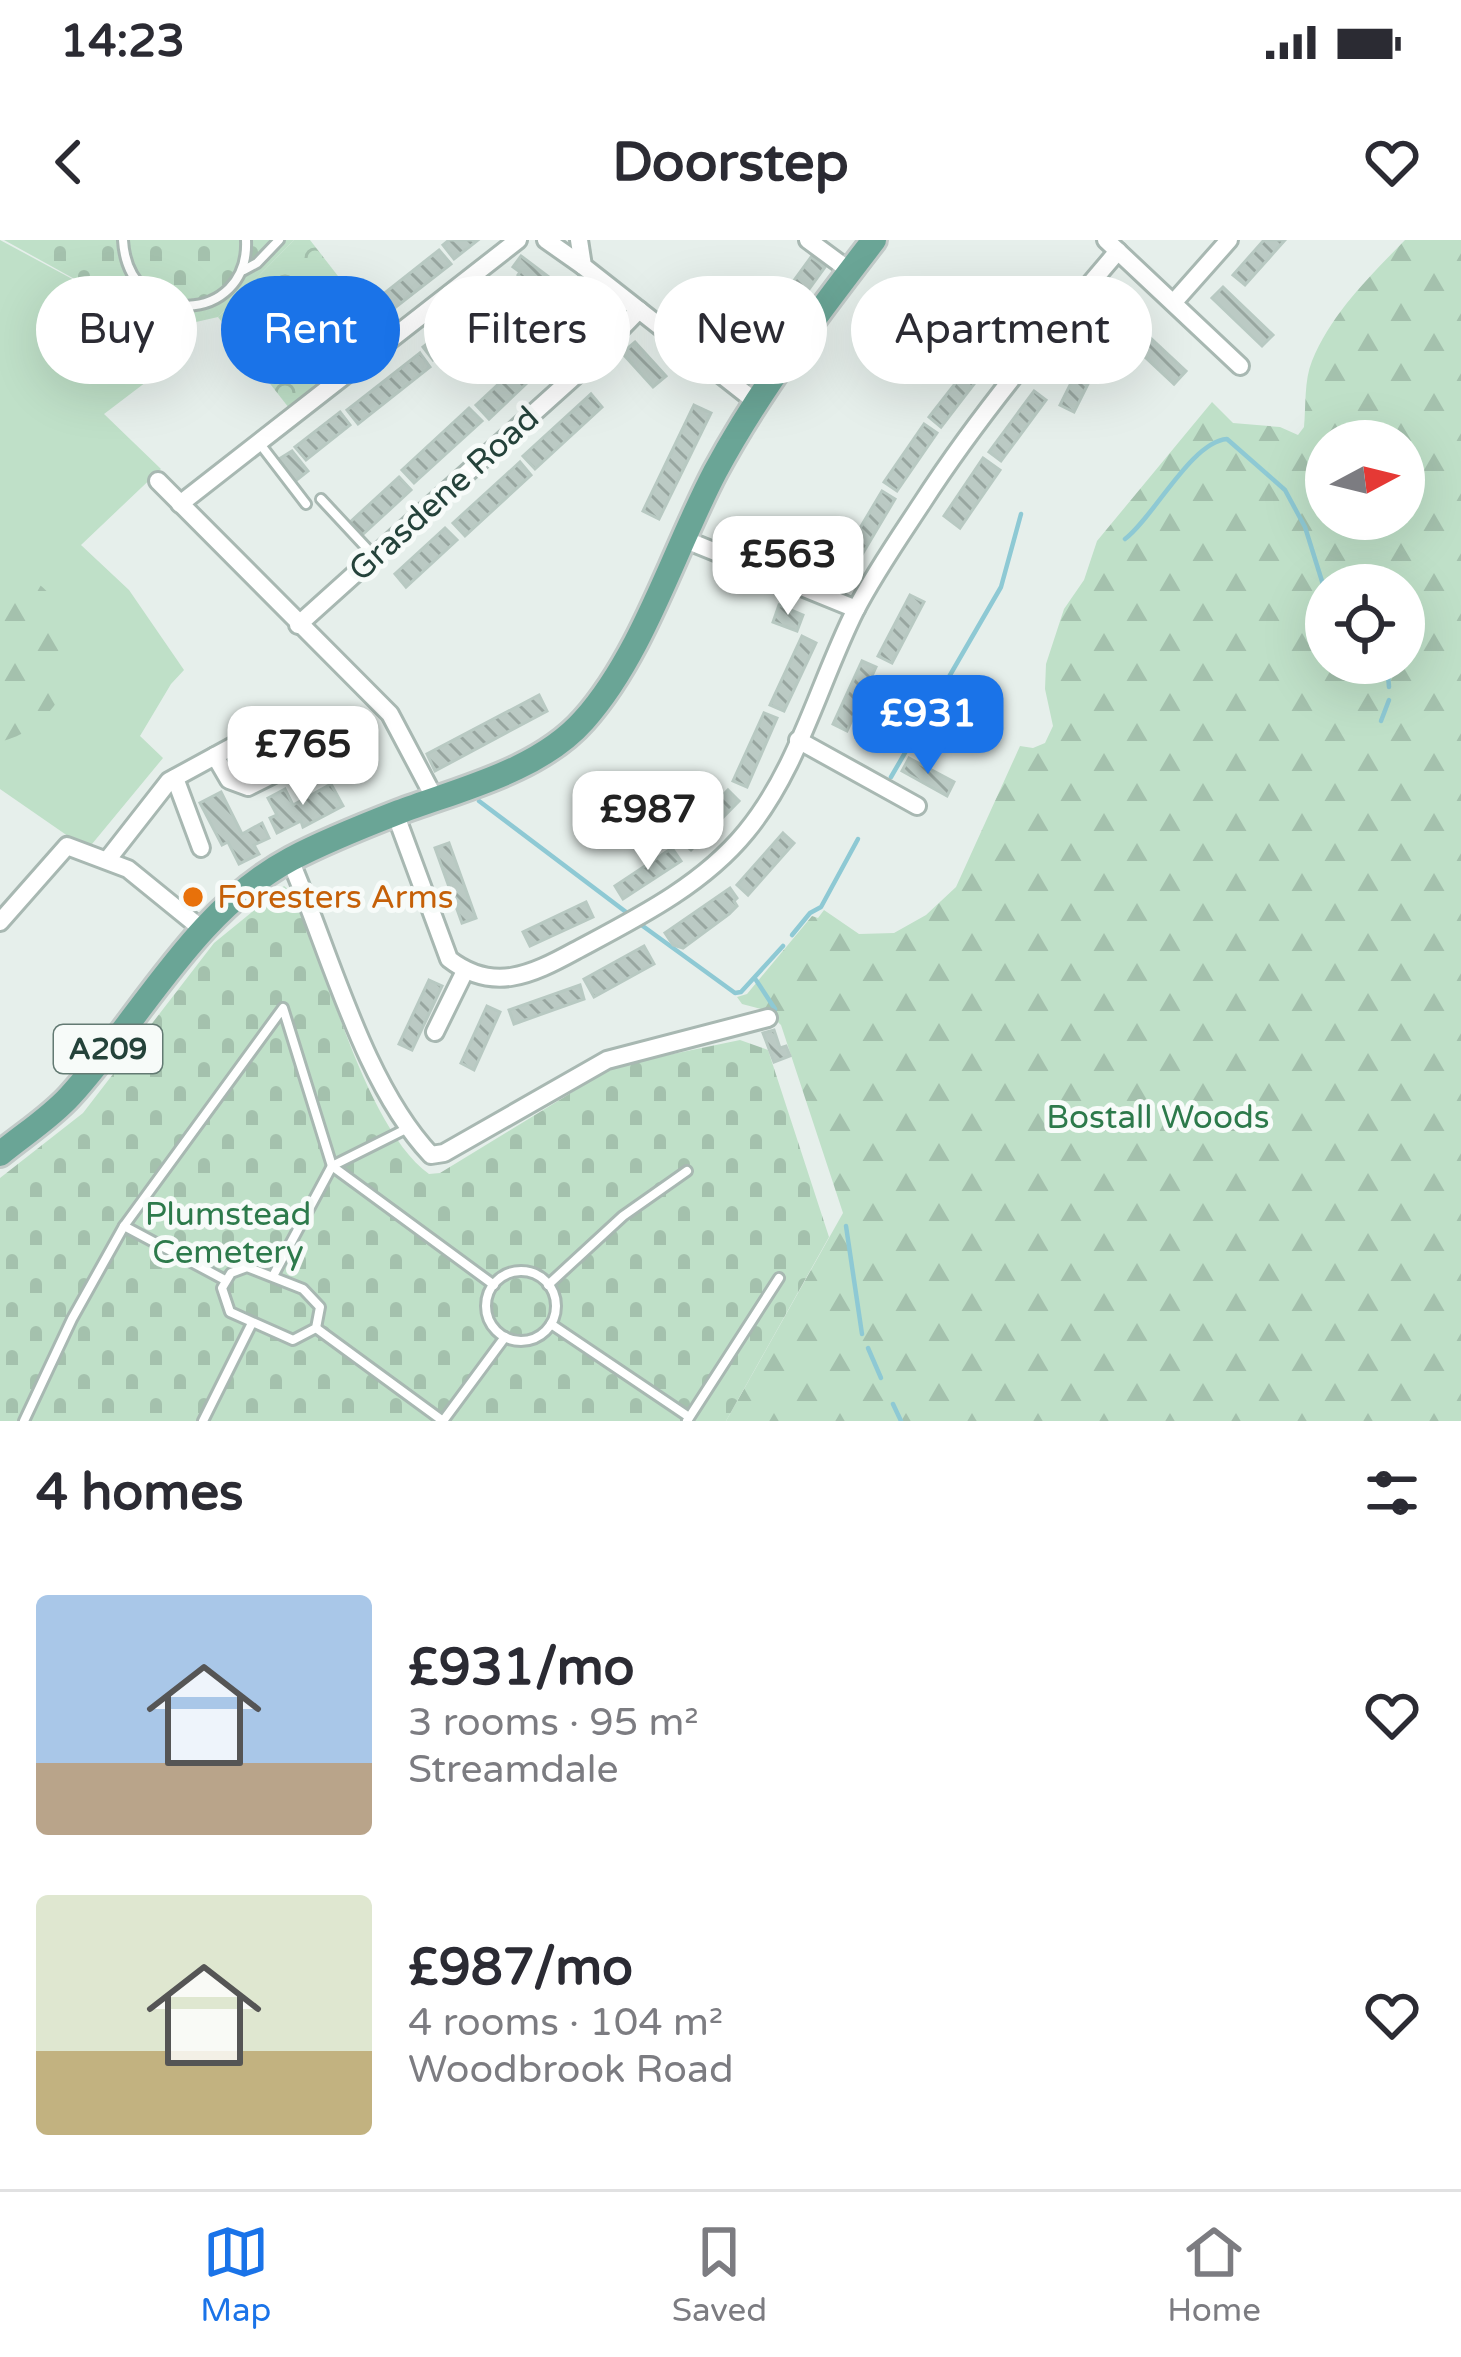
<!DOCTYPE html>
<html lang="en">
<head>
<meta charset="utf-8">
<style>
  body { margin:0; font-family:"Varela Round",sans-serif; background:#f2f2f3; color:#2b2b33; height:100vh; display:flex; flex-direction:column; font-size:45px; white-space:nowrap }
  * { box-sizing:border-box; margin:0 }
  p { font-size:39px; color:#7c7c81 }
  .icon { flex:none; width:66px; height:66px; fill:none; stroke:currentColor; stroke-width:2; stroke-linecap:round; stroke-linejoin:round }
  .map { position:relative; height:1181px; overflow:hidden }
  .details { display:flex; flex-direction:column; background:#fff; flex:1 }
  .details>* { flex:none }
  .hud { position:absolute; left:36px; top:36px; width:1389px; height:108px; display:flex; gap:24px }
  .needle { width:78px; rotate:83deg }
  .controls { position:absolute; left:1305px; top:180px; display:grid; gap:24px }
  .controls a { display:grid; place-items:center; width:120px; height:120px; border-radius:50%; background:#fff; box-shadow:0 12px 48px #0002; font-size:60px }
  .price { position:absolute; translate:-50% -102px; padding:0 27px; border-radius:24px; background:#fff; color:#222; font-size:39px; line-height:78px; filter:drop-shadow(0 3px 6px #0008) }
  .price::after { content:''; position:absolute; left:50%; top:72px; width:36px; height:27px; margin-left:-18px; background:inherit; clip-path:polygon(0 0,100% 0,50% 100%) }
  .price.selected { background:#1a73e8; color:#fff }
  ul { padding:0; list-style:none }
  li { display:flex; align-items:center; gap:36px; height:300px; padding:0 36px }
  li span { display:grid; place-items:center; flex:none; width:336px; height:240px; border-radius:12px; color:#555 }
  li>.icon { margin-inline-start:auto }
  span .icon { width:144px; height:144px; fill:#fffc; stroke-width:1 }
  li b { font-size:51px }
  h2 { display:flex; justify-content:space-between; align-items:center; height:144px; padding:0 36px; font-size:51px }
  .chip { padding:0 42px; border-radius:54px; background:#fff; box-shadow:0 12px 48px #0002; font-size:42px; line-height:108px }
  .chip.selected { background:#1a73e8; color:#fff }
  .status { display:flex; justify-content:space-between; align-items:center; height:84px; padding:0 60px; background:#fff; direction:ltr }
  .status svg { height:33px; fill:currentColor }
  header { display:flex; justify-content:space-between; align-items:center; height:156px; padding:0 36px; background:#fff; font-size:54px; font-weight:800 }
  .tabs { display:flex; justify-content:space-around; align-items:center; height:168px; border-top:3px solid #e1e1e2; background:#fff; font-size:33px; color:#7c7c81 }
  .tabs a { display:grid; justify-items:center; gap:6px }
  .tabs .selected { color:#1a73e8 }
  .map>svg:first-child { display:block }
  .grass { fill:#bfe0c8 }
  .forest { fill:url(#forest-firs); fill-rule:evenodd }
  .cemetery { fill:url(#cemetery-stones) }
  .park { fill:url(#park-crowns) }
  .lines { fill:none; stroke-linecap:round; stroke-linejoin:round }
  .stream { stroke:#8ec9d4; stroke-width:4.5 }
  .building { fill:url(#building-back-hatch); stroke:#b8c9c2; stroke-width:3 }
  .lane-casing { stroke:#a8b8b2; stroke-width:14 }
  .street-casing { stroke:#a8b8b2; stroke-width:22 }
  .primary-casing { stroke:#c2cac8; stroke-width:30 }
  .lane { stroke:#fff; stroke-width:8 }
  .street { stroke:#fff; stroke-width:16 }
  .primary { stroke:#6aa596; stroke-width:24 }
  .food-dot { fill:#e8710a; stroke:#f7fbf9; stroke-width:4.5 }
  .labels { text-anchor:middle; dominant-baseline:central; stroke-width:10; stroke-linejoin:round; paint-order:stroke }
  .shield { fill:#f7fbf9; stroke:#637a73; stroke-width:3 }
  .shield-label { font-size:30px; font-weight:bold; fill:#24423a }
  .street-label { font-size:33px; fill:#24423a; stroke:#f7fbf9 }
  .food-label { font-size:33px; fill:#c56008; stroke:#f7fbf9; text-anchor:start }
  .park-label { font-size:33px; fill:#2d7a4b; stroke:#f7fbf9 }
</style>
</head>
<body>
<div class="status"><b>14:23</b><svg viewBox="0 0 49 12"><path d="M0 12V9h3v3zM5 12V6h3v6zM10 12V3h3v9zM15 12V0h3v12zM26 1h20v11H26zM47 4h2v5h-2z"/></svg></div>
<header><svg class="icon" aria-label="back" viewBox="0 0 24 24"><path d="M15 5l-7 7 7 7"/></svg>Doorstep<svg class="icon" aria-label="heart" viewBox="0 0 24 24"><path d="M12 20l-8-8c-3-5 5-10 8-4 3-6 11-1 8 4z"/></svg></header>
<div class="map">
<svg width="1461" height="1181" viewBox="0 0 1461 1181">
  <defs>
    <pattern id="forest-firs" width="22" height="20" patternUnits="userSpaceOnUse" patternTransform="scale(3)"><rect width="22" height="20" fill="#bfe0c8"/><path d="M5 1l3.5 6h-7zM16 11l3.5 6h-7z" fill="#a4c1ad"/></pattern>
    <pattern id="cemetery-stones" width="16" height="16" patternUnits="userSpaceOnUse" patternTransform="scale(3)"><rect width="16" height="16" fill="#bfe0c8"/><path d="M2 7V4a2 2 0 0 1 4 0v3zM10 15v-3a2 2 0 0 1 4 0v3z" fill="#a4c1ad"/></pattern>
    <pattern id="park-crowns" width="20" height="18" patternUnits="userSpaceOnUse" patternTransform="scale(3)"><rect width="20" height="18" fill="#bfe0c8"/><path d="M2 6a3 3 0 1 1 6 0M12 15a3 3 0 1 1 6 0" fill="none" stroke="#a4c1ad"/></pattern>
    <pattern id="building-back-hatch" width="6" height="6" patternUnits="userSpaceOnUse" patternTransform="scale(3)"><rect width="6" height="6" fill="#bbcac4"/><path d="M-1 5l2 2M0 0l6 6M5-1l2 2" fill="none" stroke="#98a6a0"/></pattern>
  </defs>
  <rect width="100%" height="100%" fill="#e6efeb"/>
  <!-- grass -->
  <path class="grass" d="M0,0L165,89L175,120L104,174L161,229L81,305L129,350L184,430L171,444L140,496L163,518L92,604L78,603L0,549Z"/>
  <!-- forest -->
  <g class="forest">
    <path d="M1405,0H1461V1181H726L843,973L781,785L765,770L742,764L737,757L747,754L812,676L818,678L824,670L859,694L894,693L926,675L956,647L1020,506L1033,508L1045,503L1053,486L1045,449L1046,424L1064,369L1084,340L1097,301L1212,162L1233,183L1280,187L1298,195L1304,187C1306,167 1304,140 1312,121C1331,74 1370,36 1405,0ZM1326,201H1404V279H1326ZM1326,345H1404V423H1326Z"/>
    <path d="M0,326C96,348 94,477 0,502Z"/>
  </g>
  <!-- cemetery -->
  <g class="cemetery">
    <path d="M4,0H294L218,77L165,89Z"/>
    <path d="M284,646L299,658C326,732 367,889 429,934L440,933L615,826L740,800L768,810L829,997L726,1181H0V938L83,873L214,703Z"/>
  </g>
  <!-- park -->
  <path class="park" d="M294,0H310L383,94L289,168L218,77Z"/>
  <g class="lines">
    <!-- stream -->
    <g class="stream">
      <path d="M1125,299C1154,277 1191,202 1227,199L1285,250L1305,287L1326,354"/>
      <path d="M1387,423L1389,447"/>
      <path d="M1381,481L1389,460"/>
      <path d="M891,537L1001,347L1021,274"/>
      <path d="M479,561L626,672"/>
      <path d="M640,684L735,753L741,752L783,706"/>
      <path d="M792,695L810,673L821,667L858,599"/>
      <path d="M756,740L775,769"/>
      <path d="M846,986L862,1094"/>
      <path d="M868,1108L881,1138"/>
      <path d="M893,1164L901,1181"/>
    </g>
  </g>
  <!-- building -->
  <g class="building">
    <path d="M449,0H478L454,19L443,5Z"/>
    <path d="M1264,0H1285L1245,45L1233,35Z"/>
    <path d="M439,10L451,24L378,81L367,67Z"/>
    <path d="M521,16L602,77L592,91L518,35L520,32L513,27Z"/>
    <path d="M811,17L825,27L783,85L769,75Z"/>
    <path d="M1223,47L1273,95L1262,106L1212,58Z"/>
    <path d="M1025,59L1039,70L992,127L978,116Z"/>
    <path d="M477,64L488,78L433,120L423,107Z"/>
    <path d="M1127,76L1186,131L1174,144L1115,89Z"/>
    <path d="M1094,97L1108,104L1074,172L1060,165Z"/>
    <path d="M635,102L666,136L653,147L622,113Z"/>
    <path d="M534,111L547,124L489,179L476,165Z"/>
    <path d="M420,113L430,127L358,184L347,170Z"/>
    <path d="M972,122L984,131L941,187L929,177Z"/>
    <path d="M1034,151L1046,160L1001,221L989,212Z"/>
    <path d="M591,154L602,167L535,229L523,216Z"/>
    <path d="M694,165L711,173L659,279L643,271Z"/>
    <path d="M469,168L482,181L414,243L402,230Z"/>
    <path d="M340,172L350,185L306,220L295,207Z"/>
    <path d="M924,184L937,193L897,251L884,242Z"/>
    <path d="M292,211L308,231L293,243L276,221Z"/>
    <path d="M983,218L1000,230L960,288L944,276Z"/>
    <path d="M520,222L531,235L465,296L453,283Z"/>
    <path d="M399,237L411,250L360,297L348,284Z"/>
    <path d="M882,251L895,259L860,318L847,310Z"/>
    <path d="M445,288L457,300L406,347L395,334Z"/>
    <path d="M910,355L924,362L892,423L878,416Z"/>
    <path d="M779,365L803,375L797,391L773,382Z"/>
    <path d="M802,396L816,403L784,471L770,465Z"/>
    <path d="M862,421L876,427L847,491L833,484Z"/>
    <path d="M539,455L547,471L435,531L427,514Z"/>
    <path d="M764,473L777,478L747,547L733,541Z"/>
    <path d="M909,518L954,542L947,556L902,531Z"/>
    <path d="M331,544L343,566L303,587L301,581L277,593L270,578L277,575L268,558L285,549L293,565Z"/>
    <path d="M728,550L739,561L691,610L680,600Z"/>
    <path d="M221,552L242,594L262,583L269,598L254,605L259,614L239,624L228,602L222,605L200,563Z"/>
    <path d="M783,593L794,603L748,655L737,645Z"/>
    <path d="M449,603L476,678L462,683L435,608Z"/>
    <path d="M672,608L681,621L623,659L615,646Z"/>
    <path d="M730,648L737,658L734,661L737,666L729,674L683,708L673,705L665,693Z"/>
    <path d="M586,662L593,677L530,706L523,692Z"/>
    <path d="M644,706L654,724L594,757L584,739Z"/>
    <path d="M429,740L442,746L412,810L399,804Z"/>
    <path d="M580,745L584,759L514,784L509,770Z"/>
    <path d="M487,766L500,772L474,830L461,823Z"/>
    <path d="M774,790L780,808L786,806L790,816L774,822L763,793Z"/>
  </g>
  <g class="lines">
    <!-- lane casing -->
    <g class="lane-casing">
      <g id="lane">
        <path d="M123,0C128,90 250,85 246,0"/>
        <path d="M244,30L257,23L279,0"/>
        <path d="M260,204L306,264"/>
        <path d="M321,259L375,317"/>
        <path d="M124,986L225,1040"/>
        <path d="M247,1027L303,1049L320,1067L316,1088L293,1100L230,1072L222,1048L231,1033Z"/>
        <circle cx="521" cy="1066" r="35"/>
        <path d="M273,1036L332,926L406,889"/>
        <path d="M548,1045L623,976L687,931"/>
        <path d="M551,1084L689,1177"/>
        <path d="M316,1088L443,1181"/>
        <path d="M24,1181L72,1079L124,986L283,768L332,926L494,1045"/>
        <path d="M203,1181L252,1083"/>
        <path d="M443,1181L505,1097"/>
        <path d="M687,1181L779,1038"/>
      </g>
    </g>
    <!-- street casing -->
    <g class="street-casing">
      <g id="street">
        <path d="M546,0L583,26"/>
        <path d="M579,0L583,26L756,162"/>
        <path d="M808,0L850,31"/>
        <path d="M1106,0L1240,126"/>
        <path d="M1174,62L1229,0"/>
        <path d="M158,241L390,474L435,559"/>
        <path d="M180,264L518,0"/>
        <path d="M681,298L856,369"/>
        <path d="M298,385L577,134L639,70"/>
        <path d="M798,500L917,566"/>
        <path d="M215,516L229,540L248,547L302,520"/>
        <path d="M175,538L201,608"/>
        <path d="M395,573L449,719C493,753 531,735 575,711C635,679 702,646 746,592C798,529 819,443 855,371C874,334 899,298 922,263C980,173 1049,92 1118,11"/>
        <path d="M108,619L169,541L259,492"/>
        <path d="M290,620C330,712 363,843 431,915L444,913L607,820L768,778"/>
        <path d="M0,682L67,606L128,629L203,690"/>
        <path d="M435,792L465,731"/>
      </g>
    </g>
    <!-- primary casing -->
    <g class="primary-casing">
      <path id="primary" d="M0,914C23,895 50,878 70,856C142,777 194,671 291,619C325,601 363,586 399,572C460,549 539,531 584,480C643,414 674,310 715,232C759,150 817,74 874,0"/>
    </g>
    <!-- lane -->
    <use href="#lane" class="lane"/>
    <!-- street -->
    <use href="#street" class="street"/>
    <!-- primary -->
    <use href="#primary" class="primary"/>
  </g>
  <!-- markers -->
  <circle class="food-dot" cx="193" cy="657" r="12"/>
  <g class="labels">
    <!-- shield labels -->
    <rect class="shield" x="54" y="785" width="108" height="48" rx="9"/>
    <g class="shield-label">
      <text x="108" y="809">A209</text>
    </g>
    <!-- street labels -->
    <g class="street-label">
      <text transform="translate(444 254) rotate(-42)">Grasdene Road</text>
    </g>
    <!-- food labels -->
    <g class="food-label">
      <text x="217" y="657">Foresters Arms</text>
    </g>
    <!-- park labels -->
    <g class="park-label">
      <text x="1158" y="877">Bostall Woods</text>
      <text x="228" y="974">Plumstead<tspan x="228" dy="38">Cemetery</tspan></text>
    </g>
  </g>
</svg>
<div class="controls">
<a><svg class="needle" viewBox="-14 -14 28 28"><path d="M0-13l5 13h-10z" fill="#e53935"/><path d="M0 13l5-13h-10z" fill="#7c7c81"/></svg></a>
<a><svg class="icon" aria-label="locate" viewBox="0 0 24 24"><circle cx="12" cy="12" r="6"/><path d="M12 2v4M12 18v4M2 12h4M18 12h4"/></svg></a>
</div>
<b class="price" style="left:788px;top:378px">£563</b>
<b class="price selected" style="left:928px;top:537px">£931</b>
<b class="price" style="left:303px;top:568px">£765</b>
<b class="price" style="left:648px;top:633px">£987</b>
<div class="hud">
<a class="chip">Buy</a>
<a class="chip selected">Rent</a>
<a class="chip">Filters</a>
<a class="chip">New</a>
<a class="chip">Apartment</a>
</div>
</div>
<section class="details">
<h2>4 homes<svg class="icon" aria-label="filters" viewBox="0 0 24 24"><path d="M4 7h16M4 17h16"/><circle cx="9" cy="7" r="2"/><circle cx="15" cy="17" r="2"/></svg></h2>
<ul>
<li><span style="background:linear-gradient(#a9c7e8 70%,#b9a48a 0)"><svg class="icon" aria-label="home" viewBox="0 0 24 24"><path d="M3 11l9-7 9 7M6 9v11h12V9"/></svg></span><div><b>£931/mo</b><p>3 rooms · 95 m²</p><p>Streamdale</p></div><svg class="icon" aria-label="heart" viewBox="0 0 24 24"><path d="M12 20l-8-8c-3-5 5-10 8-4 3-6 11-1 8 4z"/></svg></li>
<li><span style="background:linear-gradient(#dfe7d0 65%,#c2b280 0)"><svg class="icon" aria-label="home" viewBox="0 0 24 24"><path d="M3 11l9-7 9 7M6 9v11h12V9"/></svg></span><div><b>£987/mo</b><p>4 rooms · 104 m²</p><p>Woodbrook Road</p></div><svg class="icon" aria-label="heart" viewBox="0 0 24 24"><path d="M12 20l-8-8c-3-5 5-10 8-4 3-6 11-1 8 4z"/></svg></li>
</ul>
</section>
<nav class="tabs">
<a class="selected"><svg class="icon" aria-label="map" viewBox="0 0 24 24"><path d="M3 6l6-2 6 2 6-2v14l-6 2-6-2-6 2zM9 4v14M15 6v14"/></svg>Map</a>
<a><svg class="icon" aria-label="saved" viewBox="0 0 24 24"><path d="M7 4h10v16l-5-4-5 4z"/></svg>Saved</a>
<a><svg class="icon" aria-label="home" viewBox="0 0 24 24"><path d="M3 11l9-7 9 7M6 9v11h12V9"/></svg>Home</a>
</nav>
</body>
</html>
